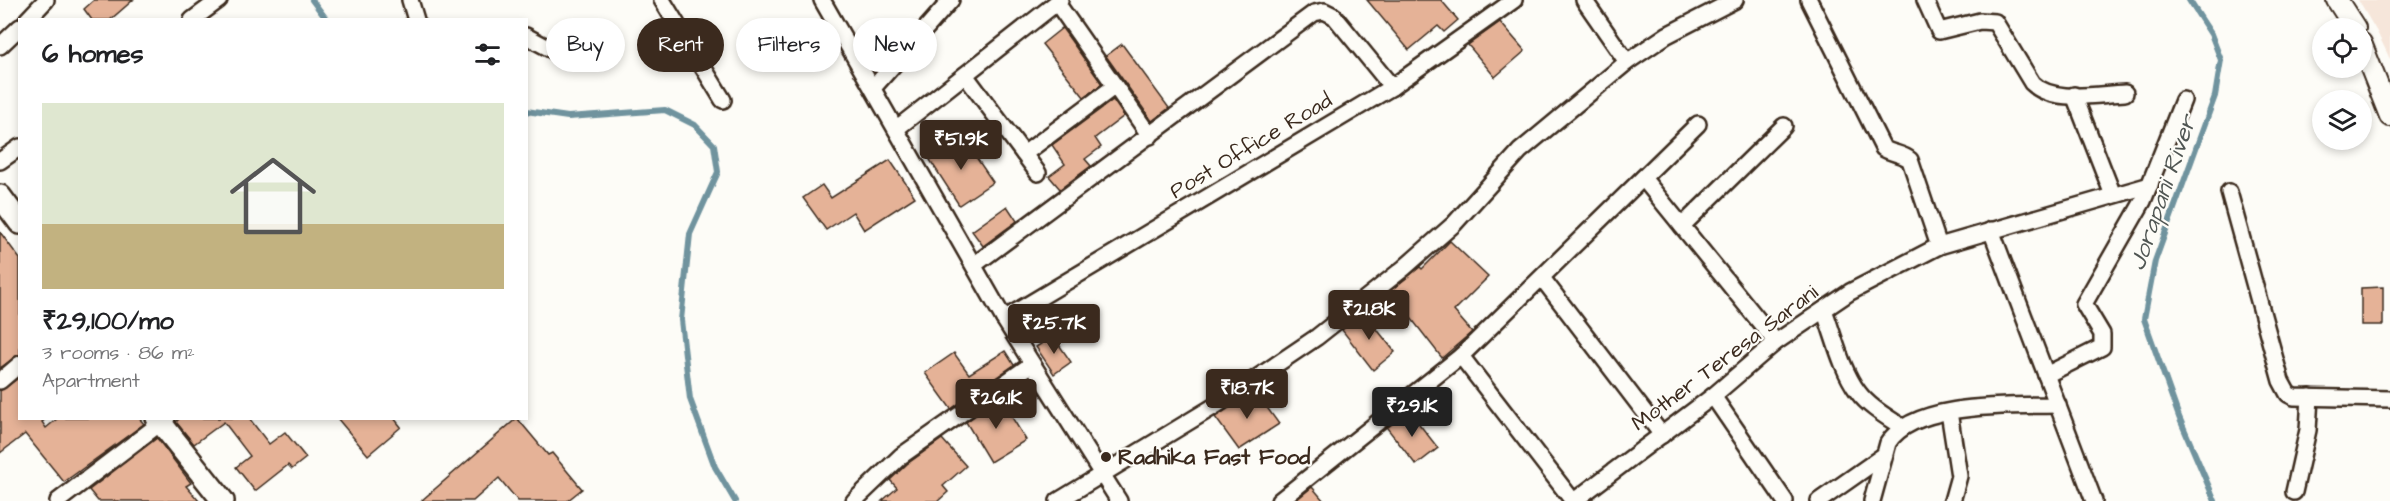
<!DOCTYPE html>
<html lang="en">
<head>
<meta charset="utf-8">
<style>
  body { margin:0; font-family:"Architects Daughter",sans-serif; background:#f6f6f6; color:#202124; height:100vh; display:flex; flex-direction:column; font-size:22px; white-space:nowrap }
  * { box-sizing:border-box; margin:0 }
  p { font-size:20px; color:#757577 }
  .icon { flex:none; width:33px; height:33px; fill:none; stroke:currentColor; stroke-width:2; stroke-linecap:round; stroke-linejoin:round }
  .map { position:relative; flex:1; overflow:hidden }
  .drawer { position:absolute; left:18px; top:18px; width:510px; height:402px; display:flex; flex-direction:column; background:#fff; border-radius:0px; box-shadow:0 3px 9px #0003 }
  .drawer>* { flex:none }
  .hud { position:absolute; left:546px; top:18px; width:570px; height:54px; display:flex; gap:12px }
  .fabs { position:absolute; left:2312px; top:18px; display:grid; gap:12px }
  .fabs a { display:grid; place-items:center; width:60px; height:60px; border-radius:50%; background:#fff; box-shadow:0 3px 9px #0003; font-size:30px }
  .price { position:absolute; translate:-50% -51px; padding:0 14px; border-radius:6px; background:#3b2a1e; color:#fff; font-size:20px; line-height:39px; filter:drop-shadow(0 2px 3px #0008) }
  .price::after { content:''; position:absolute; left:50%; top:36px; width:18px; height:14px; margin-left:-9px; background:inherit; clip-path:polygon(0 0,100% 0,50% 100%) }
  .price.on { background:#222; color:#fff }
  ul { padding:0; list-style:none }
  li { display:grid; align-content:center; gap:12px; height:318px; padding:0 24px }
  li span { display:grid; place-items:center; height:186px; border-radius:0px; color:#555 }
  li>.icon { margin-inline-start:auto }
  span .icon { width:108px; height:108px; fill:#fffc; stroke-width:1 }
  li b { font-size:26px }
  h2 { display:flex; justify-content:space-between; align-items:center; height:72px; padding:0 24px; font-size:26px }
  .tag { padding:0 21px; border-radius:27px; background:#fff; box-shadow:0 3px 9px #0003; font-size:21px; line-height:54px }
  .tag.on { background:#3b2a1e; color:#fff }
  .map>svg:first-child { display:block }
  .built { fill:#f6e6da }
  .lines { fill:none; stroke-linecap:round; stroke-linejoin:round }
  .stream { stroke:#6f939e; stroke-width:6 }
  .building { fill:#e5b297; stroke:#3b2a1e; stroke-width:1.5 }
  .minor-casing { stroke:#3b2a1e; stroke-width:20 }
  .tertiary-casing { stroke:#3b2a1e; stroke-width:24 }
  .secondary-casing { stroke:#3b2a1e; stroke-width:26 }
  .minor { stroke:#fdfcf7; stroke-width:15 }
  .tertiary { stroke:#fdfcf7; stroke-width:20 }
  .secondary { stroke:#fdfcf7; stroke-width:21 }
  .poi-dot { fill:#3b2a1e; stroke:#fdfcf7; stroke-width:2 }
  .labels { text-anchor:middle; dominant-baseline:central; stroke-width:4.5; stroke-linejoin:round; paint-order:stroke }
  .street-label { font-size:22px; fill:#3b2a1e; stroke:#fdfcf7 }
  .poi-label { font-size:22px; font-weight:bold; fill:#3b2a1e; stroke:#fdfcf7; text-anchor:start }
  .water-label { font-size:24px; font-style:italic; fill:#505653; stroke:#fdfcf7 }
</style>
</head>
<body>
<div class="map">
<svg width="2390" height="501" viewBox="0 0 2390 501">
  <rect width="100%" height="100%" fill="#fdfcf7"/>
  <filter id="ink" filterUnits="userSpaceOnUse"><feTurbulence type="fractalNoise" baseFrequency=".0167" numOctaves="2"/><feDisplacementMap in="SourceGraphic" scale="12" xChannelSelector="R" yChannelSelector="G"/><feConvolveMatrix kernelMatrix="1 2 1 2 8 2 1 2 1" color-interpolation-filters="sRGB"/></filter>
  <g filter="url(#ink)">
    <!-- built -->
    <path class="built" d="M2358,0H2390V59L2377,32Z"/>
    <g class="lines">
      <!-- stream -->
      <g class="stream">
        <path d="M312,0L327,20"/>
        <path d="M2189,0L2211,34L2221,60L2215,96L2155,261L2144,319L2179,417L2215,501"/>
        <path d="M526,111L568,117L665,110L695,125L714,145L718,172L690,234L681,320L690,399L715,467L735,501"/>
      </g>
    </g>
    <!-- building -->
    <g class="building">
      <path d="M94,0H133L110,20H92L84,9Z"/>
      <path d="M1367,0H1441L1458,20L1444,32L1438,26L1409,50Z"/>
      <path d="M1500,22L1525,51L1495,77L1468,45Z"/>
      <path d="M1062,28L1102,84L1084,97L1042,44Z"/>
      <path d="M1122,44L1169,108L1152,121L1106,56Z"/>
      <path d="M1113,100L1124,116L1095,138L1101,147L1085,159L1091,166L1060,189L1049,176L1065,164L1052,145Z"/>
      <path d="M963,138L993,182L959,205L930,160Z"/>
      <path d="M890,160L915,197L864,230L853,212L826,230L803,198L822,185L831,198Z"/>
      <path d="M1007,206L1017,221L983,246L972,231Z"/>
      <path d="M0,232L20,259V354L0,368Z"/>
      <path d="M1450,241L1488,277L1454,311L1472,332L1442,358L1390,291L1420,267L1422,269Z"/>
      <path d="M2383,287V325H2361V288Z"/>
      <path d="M1364,313L1395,352L1373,370L1342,330Z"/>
      <path d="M1053,336L1071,362L1054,374L1036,347Z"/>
      <path d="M1005,351L1014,365L951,409L925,373L954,353L969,374Z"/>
      <path d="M20,377V418H47L42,422L46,428L58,418H139L144,424L64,482L25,434L0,453V391Z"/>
      <path d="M1255,391L1279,424L1239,450L1215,417Z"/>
      <path d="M1000,398L1026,440L990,462L966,422Z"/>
      <path d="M1409,411L1438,448L1416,465L1387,428Z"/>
      <path d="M180,418H249L269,444L285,432L306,458L292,469L288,465L255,491L236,467L250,456L224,422L194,444L176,422Z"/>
      <path d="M337,418H394L401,427L368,455Z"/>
      <path d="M517,418L548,455L552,453L582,489L567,501H518L499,478L473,501H421Z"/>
      <path d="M157,438L191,483L186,486L199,501H98L89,490Z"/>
      <path d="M942,439L966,466L943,486L948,492L938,501H882L897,488L890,480L907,464Z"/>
      <path d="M1312,487L1324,501H1295Z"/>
    </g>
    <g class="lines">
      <!-- minor casing -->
      <g class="minor-casing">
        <g id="minor">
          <path d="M410,0L416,20"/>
          <path d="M662,0L723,100"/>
          <path d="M822,0L1004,319L1119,501"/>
          <path d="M1584,0L1627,62"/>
          <path d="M1809,0L1883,148C1892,154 1902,153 1910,160L1939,246"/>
          <path d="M1925,0L1939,31L1980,21L1995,22L2032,83C2053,104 2097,94 2125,93"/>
          <path d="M1057,3L1150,136"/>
          <path d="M27,20L46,0"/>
          <path d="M192,20L219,0"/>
          <path d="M526,36L554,51"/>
          <path d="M0,46L20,27"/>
          <path d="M965,75L1038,173"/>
          <path d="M873,88L951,0"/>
          <path d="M2074,95L2113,195"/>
          <path d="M896,129L1060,0"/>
          <path d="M1024,154L1115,86"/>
          <path d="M0,161L20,147"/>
          <path d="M1643,178L1776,342"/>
          <path d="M2229,192L2281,381L2288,394L2294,397L2390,399"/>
          <path d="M1682,226L1784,126"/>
          <path d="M1991,230L2094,501"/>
          <path d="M974,265L1314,13L1324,11L1334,16L1392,87"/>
          <path d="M1542,278L1662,435"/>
          <path d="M1824,310C1834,336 1841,369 1858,392C1869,407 1887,417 1902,427"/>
          <path d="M1004,319L1392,87L1514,0"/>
          <path d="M1461,356L1573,501"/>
          <path d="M2046,375L2102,347V334L2084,304L2143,201L2183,100"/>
          <path d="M0,381L20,364"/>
          <path d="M1713,396L1785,501"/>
          <path d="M1949,412L1959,476L1952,501"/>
          <path d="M2294,492L2308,430L2310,397"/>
          <path d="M58,501L167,418"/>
          <path d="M854,501L901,456L1032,364"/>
          <path d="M1058,501L1218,404L1317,337L1404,268L1454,224L1520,151L1627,62L1667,35L1735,0"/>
          <path d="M1279,501L1461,356L1698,124"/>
          <path d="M1574,501L1713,396L1776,342L1850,292L1939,246L2150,185"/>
          <path d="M1819,501L1883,456"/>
          <path d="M1872,501L1888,443C1913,401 2015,406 2058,405"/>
        </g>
      </g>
      <!-- tertiary casing -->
      <g class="tertiary-casing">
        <g id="tertiary">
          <path d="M2337,0L2355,28"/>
          <path d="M2361,43L2390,116"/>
        </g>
      </g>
      <!-- secondary casing -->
      <g class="secondary-casing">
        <g id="secondary">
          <path d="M0,196L20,223"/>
          <path d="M157,418L223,501"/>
        </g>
      </g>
      <!-- minor -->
      <use href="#minor" class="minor"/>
      <!-- tertiary -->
      <use href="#tertiary" class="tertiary"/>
      <!-- secondary -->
      <use href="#secondary" class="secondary"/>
    </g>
  </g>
  <!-- markers -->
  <circle class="poi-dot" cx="1106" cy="457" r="6"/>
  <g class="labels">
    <!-- street labels -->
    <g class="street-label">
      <text transform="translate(1251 146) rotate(-31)">Post Office Road</text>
      <text transform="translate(1725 358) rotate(-37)">Mother Teresa Sarani</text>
    </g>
    <!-- poi labels -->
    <g class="poi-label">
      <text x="1118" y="457">Radhika Fast Food</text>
    </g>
    <!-- water labels -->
    <g class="water-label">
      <text transform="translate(2163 193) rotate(-71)">Jorapani River</text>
    </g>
  </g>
</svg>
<div class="fabs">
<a><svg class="icon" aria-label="locate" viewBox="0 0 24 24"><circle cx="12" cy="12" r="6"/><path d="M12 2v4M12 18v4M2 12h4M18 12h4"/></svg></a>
<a><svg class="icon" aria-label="layers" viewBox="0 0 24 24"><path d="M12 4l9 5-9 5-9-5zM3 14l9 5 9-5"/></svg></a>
</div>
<b class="price" style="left:961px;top:171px">₹51.9K</b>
<b class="price" style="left:1369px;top:341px">₹21.8K</b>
<b class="price" style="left:1054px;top:355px">₹25.7K</b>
<b class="price" style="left:1247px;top:420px">₹18.7K</b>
<b class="price" style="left:996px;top:430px">₹26.1K</b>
<b class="price on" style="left:1412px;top:438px">₹29.1K</b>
<div class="hud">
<a class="tag">Buy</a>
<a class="tag on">Rent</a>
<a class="tag">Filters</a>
<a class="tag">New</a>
</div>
<section class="drawer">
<h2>6 homes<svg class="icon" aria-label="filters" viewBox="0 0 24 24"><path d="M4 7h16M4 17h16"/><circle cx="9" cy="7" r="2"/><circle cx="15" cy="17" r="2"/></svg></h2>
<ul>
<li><span style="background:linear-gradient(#dfe7d0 65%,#c2b280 0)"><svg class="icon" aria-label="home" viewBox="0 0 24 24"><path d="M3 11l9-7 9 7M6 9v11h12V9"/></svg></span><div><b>₹29,100/mo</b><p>3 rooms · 86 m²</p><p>Apartment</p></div></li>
</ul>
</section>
</div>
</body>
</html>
